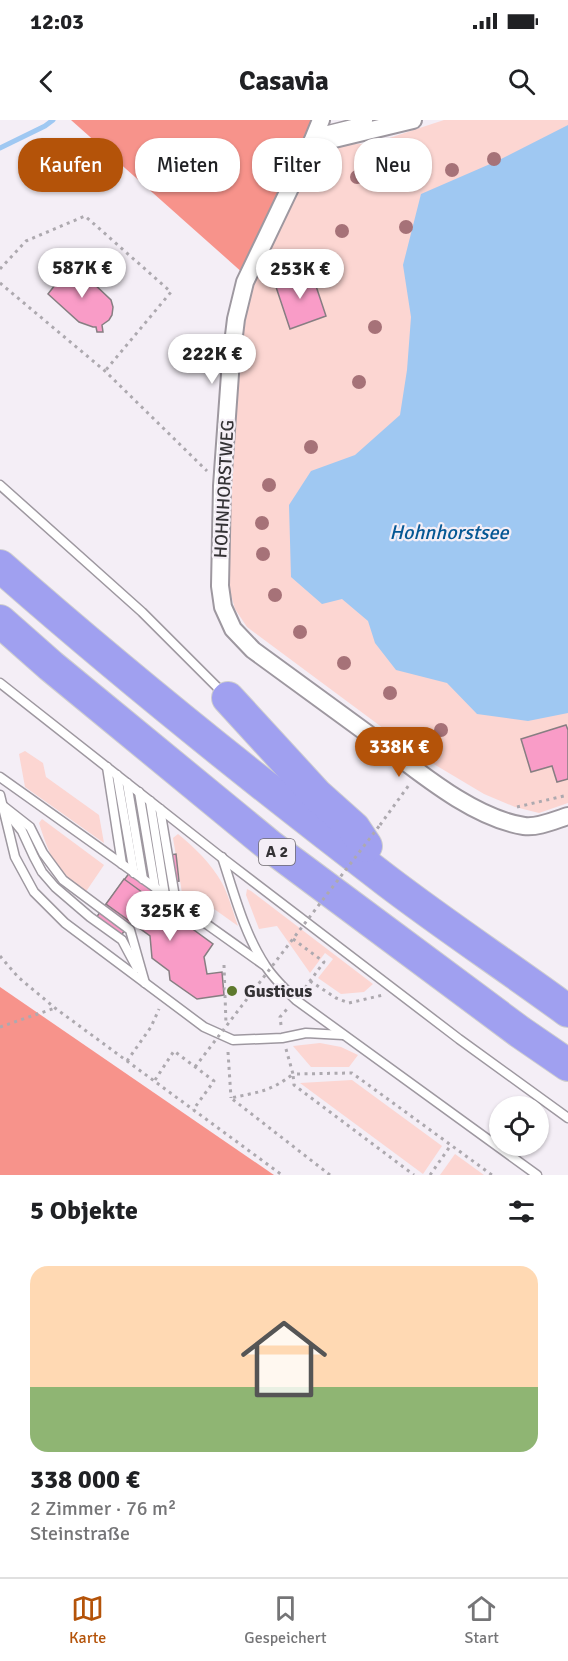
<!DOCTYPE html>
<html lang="de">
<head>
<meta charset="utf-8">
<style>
  body { margin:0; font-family:Signika,sans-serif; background:#f2f2f2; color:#202124; height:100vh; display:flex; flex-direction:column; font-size:22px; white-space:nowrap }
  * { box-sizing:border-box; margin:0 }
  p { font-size:20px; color:#757577 }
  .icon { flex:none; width:33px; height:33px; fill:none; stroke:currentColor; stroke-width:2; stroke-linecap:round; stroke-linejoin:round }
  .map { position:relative; height:1055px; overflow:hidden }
  .side { display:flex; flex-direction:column; background:#fff; flex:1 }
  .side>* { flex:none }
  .guide { position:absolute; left:18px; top:18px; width:532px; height:54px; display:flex; gap:12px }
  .tools { position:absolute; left:489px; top:976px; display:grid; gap:12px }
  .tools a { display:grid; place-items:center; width:60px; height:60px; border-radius:50%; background:#fff; box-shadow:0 2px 4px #0004; font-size:30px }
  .price { position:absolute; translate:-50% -51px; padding:0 14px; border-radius:21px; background:#fff; color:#222; font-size:20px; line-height:39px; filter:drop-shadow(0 2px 3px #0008) }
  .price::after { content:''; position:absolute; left:50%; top:36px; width:18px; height:14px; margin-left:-9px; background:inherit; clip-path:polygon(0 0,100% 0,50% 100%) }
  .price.on { background:#b45309; color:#fff }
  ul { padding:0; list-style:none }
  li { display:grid; align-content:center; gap:12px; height:318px; padding:0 30px }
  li+li { border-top:2px solid #e0e0e0 }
  li span { display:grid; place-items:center; height:186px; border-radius:18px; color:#555 }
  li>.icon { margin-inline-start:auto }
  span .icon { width:108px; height:108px; fill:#fffc; stroke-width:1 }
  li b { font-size:26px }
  h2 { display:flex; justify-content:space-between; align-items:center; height:72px; padding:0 30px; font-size:26px }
  .chip { padding:0 21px; border-radius:24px; background:#fff; box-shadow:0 2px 4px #0004; font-size:21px; line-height:54px }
  .chip.on { background:#b45309; color:#fff }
  .status { display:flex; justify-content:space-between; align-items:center; height:42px; padding:0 30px; background:#fff; direction:ltr }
  .status svg { height:16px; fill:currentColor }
  header { display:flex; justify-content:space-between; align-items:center; height:78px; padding:0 30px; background:#fff; font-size:27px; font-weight:800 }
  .menu { display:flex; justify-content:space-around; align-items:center; height:84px; border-top:2px solid #e0e0e0; background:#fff; font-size:16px; color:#757577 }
  .menu a { display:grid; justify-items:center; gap:3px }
  .menu .on { color:#b45309 }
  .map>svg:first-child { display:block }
  .green { fill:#fcd6d2 }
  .forest { fill:#f7938b }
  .water { fill:#9fc8f2 }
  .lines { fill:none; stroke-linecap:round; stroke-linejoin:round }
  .stream { stroke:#9fc8f2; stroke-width:5 }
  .building { fill:#f99cc7; stroke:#877e82; stroke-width:1.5 }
  .service-casing { stroke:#9e98a0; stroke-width:11 }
  .minor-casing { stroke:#9e98a0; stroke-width:20 }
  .motorway-casing { stroke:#cececf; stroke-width:34 }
  .path { stroke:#ada9af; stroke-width:3; stroke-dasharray:3 4.5; stroke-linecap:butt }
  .service { stroke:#fff; stroke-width:8 }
  .minor { stroke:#fff; stroke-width:16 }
  .motorway { stroke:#a0a0f0; stroke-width:32 }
  .path-bridge { stroke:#ada9af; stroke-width:3; stroke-dasharray:3 4.5; stroke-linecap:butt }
  .tree { fill:#a67278 }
  .poi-dot { fill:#5e792d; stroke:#f4eef6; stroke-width:2 }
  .labels { text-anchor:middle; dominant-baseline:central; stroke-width:4.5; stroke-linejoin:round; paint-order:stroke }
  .shield { fill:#f4eef6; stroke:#6e6a6f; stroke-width:1.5 }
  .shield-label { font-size:16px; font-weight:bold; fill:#343235 }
  .street-label { font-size:18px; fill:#343235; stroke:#f4eef6 }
  .poi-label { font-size:18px; font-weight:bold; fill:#343235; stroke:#f4eef6; text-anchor:start }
  .water-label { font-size:20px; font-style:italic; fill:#055794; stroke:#f4eef6 }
</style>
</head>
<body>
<div class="status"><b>12:03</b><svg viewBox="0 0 49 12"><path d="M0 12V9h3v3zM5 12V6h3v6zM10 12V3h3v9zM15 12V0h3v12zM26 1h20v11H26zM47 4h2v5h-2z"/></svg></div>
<header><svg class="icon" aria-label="back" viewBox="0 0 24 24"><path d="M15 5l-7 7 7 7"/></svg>Casavia<svg class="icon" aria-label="search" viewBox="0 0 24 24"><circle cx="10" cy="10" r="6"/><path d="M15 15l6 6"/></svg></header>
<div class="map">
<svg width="568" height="1055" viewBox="0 0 568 1055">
  <rect width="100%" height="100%" fill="#f4eef6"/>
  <!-- green -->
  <g class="green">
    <path d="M444,0H568V683L539,693L515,687L484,674L422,637L247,507L235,489L229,468L230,382L238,240L253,162L312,23L371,24Z"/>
    <path d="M25,631L43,643L46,657L99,695L104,723L25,667L19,634Z"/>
    <path d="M42,699L104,745L85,773C79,768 72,764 66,758C52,743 45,722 39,703Z"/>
    <path d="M178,714C195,728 211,743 222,763C229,776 233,792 238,806L200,779L190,782L182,773L173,718Z"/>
    <path d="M247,769L251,771L373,864L364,872L341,874L318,858L333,839L325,833L310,853L277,806L259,809L246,775Z"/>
    <path d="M320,923L341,927L358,935L349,947H311L293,926Z"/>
    <path d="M352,960L442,1026L423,1054L300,963Z"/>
    <path d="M455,1034L484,1055H440Z"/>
  </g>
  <!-- forest -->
  <g class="forest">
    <path d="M71,0H317L253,162Z"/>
    <path d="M0,867L274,1055H0Z"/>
  </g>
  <!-- water -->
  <path class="water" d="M568,5V593L528,601L477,594L447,563L396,550L375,523L368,501L342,479L322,484L291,457L289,385L311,351L355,335L400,295L407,250L411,197L403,145L421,74L497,41Z"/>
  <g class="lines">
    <!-- stream -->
    <path class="stream" d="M0,28L45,6L53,0"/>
  </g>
  <!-- building -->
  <g class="building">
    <path d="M72,143L111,180L113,187L112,195L109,200L102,205L103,212H97L96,207H93L79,202L48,174Z"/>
    <path d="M311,151L326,196L290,209L275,164Z"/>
    <path d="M566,605L568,610V659L557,662L552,646L531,652L521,619Z"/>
    <path d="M154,716L156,737L176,734L179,761L159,764L117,821L92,803L136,744L133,720Z"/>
    <path d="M124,759L213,824L204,837L207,854L222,852L224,875L197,879L170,860L169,851L152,838L150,816L106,784Z"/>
  </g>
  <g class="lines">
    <!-- service casing -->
    <g class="service-casing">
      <g id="service">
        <path d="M316,13L368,0"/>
        <path d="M0,365L142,492L223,573"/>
        <path d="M0,563L221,737L459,919L568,998"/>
        <path d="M107,647L122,744"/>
        <path d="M117,655L134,753"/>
        <path d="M0,657L264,845"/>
        <path d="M127,663L143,759"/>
        <path d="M139,672L155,767"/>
        <path d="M0,675L15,737L34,772L65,803L204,907L233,920L282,918L306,913L343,915"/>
        <path d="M150,681L165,775"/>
        <path d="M2,685L30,707L43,733L63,760L130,810L145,863"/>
        <path d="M160,689L176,783"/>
        <path d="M9,695L22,711L34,737L42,752L55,767L90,797L122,820L137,848"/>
        <path d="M222,737C234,773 244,813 265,845C273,858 285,869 296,880L537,1055"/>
      </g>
    </g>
    <!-- minor casing -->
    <g class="minor-casing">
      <g id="minor">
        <path d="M321,0L312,22L245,162L236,199L231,240L222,366L220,466L223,487L233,509L253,530C295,561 337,591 379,622C419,652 473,698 524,706C538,708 555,700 568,696"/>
        <path d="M312,22L330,20L413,0"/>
      </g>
    </g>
    <!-- motorway casing -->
    <g class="motorway-casing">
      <g id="motorway">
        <path d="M0,446C125,556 255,660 387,761C446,806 508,847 568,891"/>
        <path d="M0,501L51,546L270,726L520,912L568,945"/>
        <path d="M228,578L317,675L354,708L366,726"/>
      </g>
    </g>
    <!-- path -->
    <g class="path">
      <path d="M0,149L26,121L85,96L171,172L105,251"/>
      <path d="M0,163L105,251L207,351"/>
      <path d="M517,687L568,675"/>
      <path d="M380,705L409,665"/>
      <path d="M293,819L324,842L302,872"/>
      <path d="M0,836L18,857L55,888L282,1055"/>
      <path d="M224,845L226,904"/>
      <path d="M310,861L336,878L349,883L383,875"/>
      <path d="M281,905L280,897L288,888"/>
      <path d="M0,907L55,888"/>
      <path d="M286,929L293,954L352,953L492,1055"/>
      <path d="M228,932L231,978"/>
      <path d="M127,941L151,907L159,889"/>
      <path d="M155,960L174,931L214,961L193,990"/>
      <path d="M330,1055L231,978C258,972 270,972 293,954L294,965L414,1055"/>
      <path d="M430,1055L451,1025"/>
    </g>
    <!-- service -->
    <use href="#service" class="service"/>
    <!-- minor -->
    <use href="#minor" class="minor"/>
    <!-- motorway -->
    <use href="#motorway" class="motorway"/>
    <!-- path-bridge -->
    <path class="path-bridge" d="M195,947L380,705"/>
  </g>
  <!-- trees -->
  <g class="tree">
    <circle cx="494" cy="39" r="7"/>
    <circle cx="452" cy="50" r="7"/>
    <circle cx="405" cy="53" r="7"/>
    <circle cx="357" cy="57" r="7"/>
    <circle cx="406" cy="107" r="7"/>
    <circle cx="342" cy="111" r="7"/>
    <circle cx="375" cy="207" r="7"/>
    <circle cx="359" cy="262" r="7"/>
    <circle cx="311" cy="327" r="7"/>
    <circle cx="269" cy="365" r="7"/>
    <circle cx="262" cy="403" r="7"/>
    <circle cx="263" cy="434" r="7"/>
    <circle cx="275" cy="475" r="7"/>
    <circle cx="300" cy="512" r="7"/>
    <circle cx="344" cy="543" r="7"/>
    <circle cx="390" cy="573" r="7"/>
    <circle cx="441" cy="610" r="7"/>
  </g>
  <!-- markers -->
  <circle class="poi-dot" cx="232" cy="871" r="6"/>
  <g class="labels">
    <!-- shield labels -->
    <rect class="shield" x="259" y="719" width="36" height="26" rx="4.5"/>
    <g class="shield-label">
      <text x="277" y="732">A 2</text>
    </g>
    <!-- street labels -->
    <g class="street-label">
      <text transform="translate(224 369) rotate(-87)">HOHNHORSTWEG</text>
    </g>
    <!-- poi labels -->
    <g class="poi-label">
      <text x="244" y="871">Gusticus</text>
    </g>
    <!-- water labels -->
    <g class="water-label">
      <text x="449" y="412">Hohnhorstsee</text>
    </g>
  </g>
</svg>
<div class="tools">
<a><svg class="icon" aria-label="locate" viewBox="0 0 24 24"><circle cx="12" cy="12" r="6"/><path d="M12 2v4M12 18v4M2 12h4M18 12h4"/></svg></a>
</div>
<b class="price" style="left:82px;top:179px">587K €</b>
<b class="price" style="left:300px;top:180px">253K €</b>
<b class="price" style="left:212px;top:265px">222K €</b>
<b class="price on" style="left:399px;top:658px">338K €</b>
<b class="price" style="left:170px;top:822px">325K €</b>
<div class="guide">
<a class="chip on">Kaufen</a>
<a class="chip">Mieten</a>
<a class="chip">Filter</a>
<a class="chip">Neu</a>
</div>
</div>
<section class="side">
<h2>5 Objekte<svg class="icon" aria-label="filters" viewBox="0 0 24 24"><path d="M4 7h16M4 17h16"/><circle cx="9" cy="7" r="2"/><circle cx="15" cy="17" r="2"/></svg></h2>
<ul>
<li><span style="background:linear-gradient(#ffd9b3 65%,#8fb573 0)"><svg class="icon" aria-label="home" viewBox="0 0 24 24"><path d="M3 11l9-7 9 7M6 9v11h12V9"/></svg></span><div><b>338 000 €</b><p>2 Zimmer · 76 m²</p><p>Steinstraße</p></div></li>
</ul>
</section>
<nav class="menu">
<a class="on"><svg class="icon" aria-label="map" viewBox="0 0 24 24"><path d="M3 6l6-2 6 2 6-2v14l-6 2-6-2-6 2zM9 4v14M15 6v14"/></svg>Karte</a>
<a><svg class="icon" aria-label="saved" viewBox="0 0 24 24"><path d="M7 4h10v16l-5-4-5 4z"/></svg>Gespeichert</a>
<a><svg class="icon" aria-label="home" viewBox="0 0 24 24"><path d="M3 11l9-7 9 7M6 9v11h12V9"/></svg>Start</a>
</nav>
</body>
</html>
